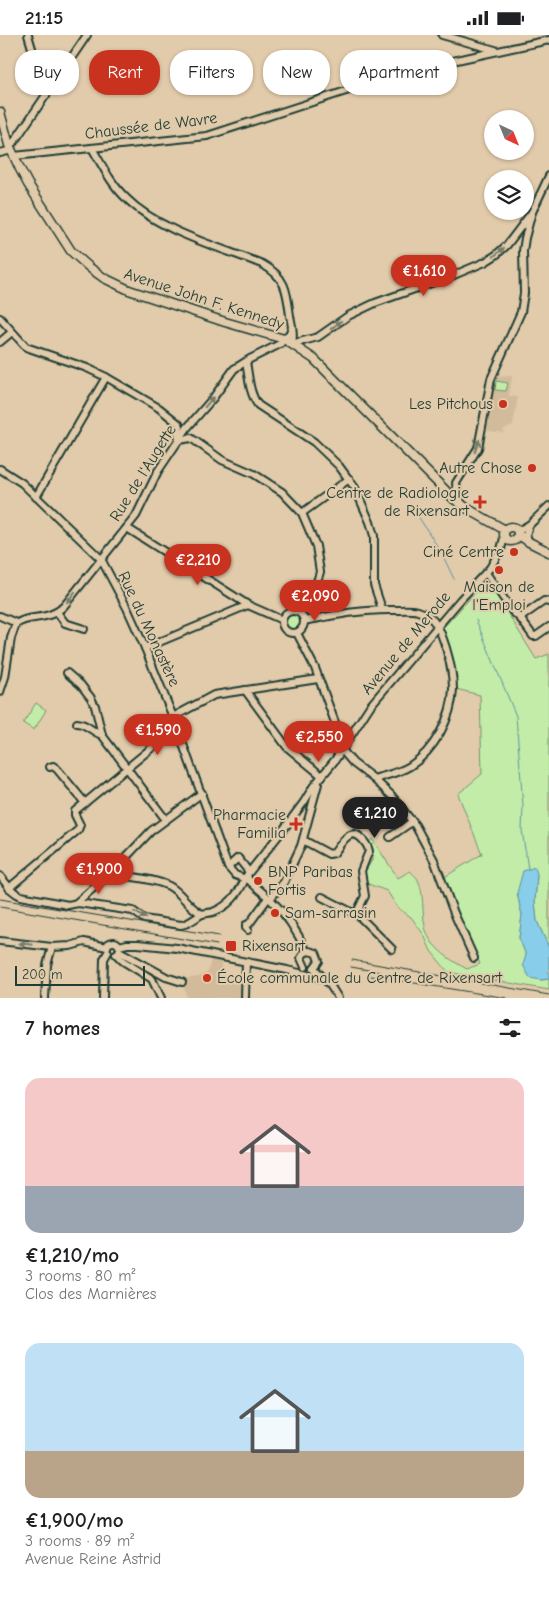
<!DOCTYPE html>
<html lang="en">
<head>
<meta charset="utf-8">
<style>
  body { margin:0; font-family:"Comic Neue",sans-serif; background:#f6f6f6; color:#202124; height:100vh; display:flex; flex-direction:column; font-size:19px; white-space:nowrap }
  * { box-sizing:border-box; margin:0 }
  p { font-size:16px; color:#757577 }
  .icon { flex:none; width:28px; height:28px; fill:none; stroke:currentColor; stroke-width:2; stroke-linecap:round; stroke-linejoin:round }
  .map { position:relative; height:963px; overflow:hidden }
  .details { display:flex; flex-direction:column; background:#fff; flex:1 }
  .details>* { flex:none }
  .top-card { position:absolute; left:15px; top:15px; width:520px; height:45px; display:flex; gap:10px }
  .needle { width:32px; rotate:137deg }
  .fabs { position:absolute; left:484px; top:75px; display:grid; gap:10px }
  .fabs a { display:grid; place-items:center; width:50px; height:50px; border-radius:50%; background:#fff; box-shadow:0 1px 4px #0004; font-size:25px }
  .scale { position:absolute; left:15px; bottom:12px; width:130px; box-sizing:border-box; padding-left:5px; border:2px solid #1f3d34; border-top:0; font-size:14px; line-height:18px; white-space:nowrap; color:#1f3d34; -webkit-text-stroke:4px #e2cbab; paint-order:stroke }
  .price { position:absolute; translate:-50% -42px; padding:0 11px; border-radius:18px; background:#c8321e; color:#fff; font-size:16px; line-height:32px; filter:drop-shadow(0 1px 2px #0008) }
  .price::after { content:''; position:absolute; left:50%; top:30px; width:15px; height:11px; margin-left:-8px; background:inherit; clip-path:polygon(0 0,100% 0,50% 100%) }
  .price.current { background:#222; color:#fff }
  ul { padding:0; list-style:none }
  li { display:grid; align-content:center; gap:10px; height:265px; padding:0 25px }
  li span { display:grid; place-items:center; height:155px; border-radius:15px; color:#555 }
  li>.icon { margin-inline-start:auto }
  span .icon { width:90px; height:90px; fill:#fffc; stroke-width:1 }
  li b { font-size:21px }
  h2 { display:flex; justify-content:space-between; align-items:center; height:60px; padding:0 25px; font-size:21px }
  .tag { padding:0 18px; border-radius:20px; background:#fff; box-shadow:0 1px 4px #0004; font-size:18px; line-height:45px }
  .tag.current { background:#c8321e; color:#fff }
  .status { display:flex; justify-content:space-between; align-items:center; height:35px; padding:0 25px; background:#fff; direction:ltr }
  .status svg { height:14px; fill:currentColor }
  .map>svg:first-child { display:block }
  .built { fill:#d2bb9b }
  .green { fill:#c3eca8; stroke:#71946e }
  .water { fill:#88cde9; stroke:#5e93a1 }
  .lines { fill:none; stroke-linecap:round; stroke-linejoin:round }
  .stream { stroke:#5e93a1; stroke-width:1 }
  .minor-casing { stroke:#1f3d34; stroke-width:10 }
  .major-casing { stroke:#1f3d34; stroke-width:11 }
  .minor { stroke:#e2cbab; stroke-width:6 }
  .major { stroke:#e2cbab; stroke-width:8 }
  .rail { stroke:#1f3d34; stroke-width:1 }
  .oneway { fill:#777d6a }
  .poi-dot { fill:#c8321e; stroke:#e2cbab; stroke-width:2 }
  .labels { text-anchor:middle; dominant-baseline:central; stroke-width:4; stroke-linejoin:round; paint-order:stroke }
  .street-label { font-size:16px; fill:#1f3d34; stroke:#e2cbab }
  .poi-label { font-size:16px; fill:#1f3d34; stroke:#e2cbab; text-anchor:end }
</style>
</head>
<body>
<div class="status"><b>21:15</b><svg viewBox="0 0 49 12"><path d="M0 12V9h3v3zM5 12V6h3v6zM10 12V3h3v9zM15 12V0h3v12zM26 1h20v11H26zM47 4h2v5h-2z"/></svg></div>
<div class="map">
<svg width="549" height="963" viewBox="0 0 549 963">
  <rect width="100%" height="100%" fill="#e2cbab"/>
  <filter id="ink" filterUnits="userSpaceOnUse"><feTurbulence type="fractalNoise" baseFrequency=".02" numOctaves="2"/><feDisplacementMap in="SourceGraphic" scale="10" xChannelSelector="R" yChannelSelector="G"/><feConvolveMatrix kernelMatrix="1 2 1 2 8 2 1 2 1" color-interpolation-filters="sRGB"/></filter>
  <g filter="url(#ink)">
    <!-- built -->
    <g class="built">
      <path d="M512,341L509,361L518,362L513,390L504,394L503,398L489,396L486,394L488,383L487,377L494,342Z"/>
      <path d="M211,923L222,925L219,946L243,949L242,963H187L181,944L199,942L208,937Z"/>
    </g>
    <!-- green -->
    <g class="green">
      <path d="M496,346L508,348L506,356L495,355Z"/>
      <path d="M487,545L536,624L549,619V913L537,886L535,867L537,840L517,858L522,880L519,903L526,920L541,945L549,944V955L448,937L431,916L424,900L411,882L398,873L387,856L368,849L364,838L365,830L368,832L374,822L371,820L373,816L369,807L372,804L398,843L410,836C413,839 417,842 418,845C424,857 422,878 425,891C428,911 450,925 467,934L480,929L443,843L482,819L458,759L482,739L480,660L456,654L452,623L442,594Z"/>
      <circle cx="292" cy="587" r="8"/>
      <path d="M36,668L46,675L34,695L23,688Z"/>
    </g>
    <!-- water -->
    <path class="water" d="M535,832L537,839L535,867L537,886L549,913V944L541,945L530,943L523,930L526,920L519,903L522,880L517,858L523,836Z"/>
    <g class="lines">
      <!-- stream -->
      <g class="stream">
        <path d="M411,470L441,517L454,544"/>
        <path d="M476,585L516,681L523,771L522,795L528,834"/>
      </g>
      <!-- minor casing -->
      <g class="minor-casing">
        <g id="minor">
          <path d="M28,0L46,60"/>
          <path d="M442,0L495,15"/>
          <path d="M9,110L14,107L87,0"/>
          <path d="M92,113C102,130 111,149 126,163C159,196 219,212 262,229C286,242 287,256 290,281C292,290 294,299 292,309L318,302L348,281L375,268L454,240L485,227L496,220L507,210L532,177"/>
          <path d="M0,118L12,115"/>
          <path d="M14,121L207,101L411,35L549,5"/>
          <path d="M0,283L26,312L87,333L106,342L159,373L179,389L180,391L178,399L179,405"/>
          <path d="M0,307L12,297"/>
          <path d="M246,327C249,342 249,358 258,370L314,407L339,431L355,453L370,487L374,501V550L382,574"/>
          <path d="M179,405L191,403L222,425L254,439L282,457L302,478L316,511L320,537L314,556L300,578"/>
          <path d="M0,434L22,448L101,524L127,573L145,613L173,682L228,832"/>
          <path d="M36,462L106,342"/>
          <path d="M462,470L457,455L456,448L478,413L491,344L521,277L524,258L523,216L525,203L532,177L549,141"/>
          <path d="M302,478L349,444"/>
          <path d="M127,493L248,570L282,585"/>
          <path d="M518,496L529,490L549,471"/>
          <path d="M529,507L526,500L529,490"/>
          <path d="M486,538L513,577L520,583L533,601H536L549,592"/>
          <circle cx="293" cy="587" r="11"/>
          <path d="M57,577L65,588L84,594"/>
          <path d="M0,581L14,587L16,589"/>
          <path d="M520,583L544,566L549,567"/>
          <path d="M304,586C335,580 364,574 395,575C402,575 411,574 418,576C436,581 441,597 446,613C450,626 453,640 453,654C452,683 434,716 410,731C399,738 386,740 374,744"/>
          <path d="M297,598L315,633L344,712"/>
          <path d="M145,613L248,570"/>
          <path d="M67,638L81,650L91,663L95,671L102,700L166,785"/>
          <path d="M245,655L287,712L322,741"/>
          <path d="M0,657L5,642L11,603L16,589C29,579 48,587 64,571L136,481L158,436L187,393L213,363L234,334L250,324L280,309L289,299L292,293"/>
          <path d="M173,682L214,660L318,644"/>
          <path d="M77,688C88,689 92,697 102,700"/>
          <path d="M342,715L353,728L374,744L392,761L415,790L434,825L454,878L474,923"/>
          <path d="M50,732L53,731L57,734L85,768"/>
          <path d="M390,802L413,786"/>
          <path d="M303,805L329,819L334,818C340,811 349,791 361,803C365,807 368,811 369,816L361,836L365,861L356,879"/>
          <path d="M111,838C130,843 151,842 169,851C182,858 189,873 202,879"/>
          <path d="M0,841C7,849 11,857 21,861L68,870L78,868L133,876L144,884L181,890C189,889 195,883 202,879C205,878 210,878 213,877C229,871 239,858 245,844"/>
          <path d="M246,844L235,840L228,832L238,823L249,837"/>
          <path d="M248,844L247,840L283,795L304,767L313,752L335,725L370,671L460,565L490,533L501,514L504,503"/>
          <path d="M248,844C255,852 264,858 271,865C286,879 298,898 306,916"/>
          <path d="M9,853L78,795L80,790L75,780V776L177,692"/>
          <path d="M322,862L359,881L392,914"/>
          <path d="M270,864L284,847L301,811L318,749"/>
          <path d="M76,868L111,838L151,796L202,758"/>
          <path d="M248,895L246,893V890L249,889L268,863"/>
          <path d="M0,906L52,912L70,911L84,907L107,912"/>
          <path d="M119,911L127,909H138L177,913L287,935L324,944"/>
          <path d="M107,912L108,909C112,906 117,906 119,911"/>
          <path d="M119,916L166,942L182,947"/>
          <path d="M116,919L123,926L152,944L161,963"/>
          <path d="M305,932L301,923L304,918L309,916L316,918L319,926L314,933"/>
          <path d="M314,933L330,950L338,963"/>
          <path d="M45,963L47,930L52,912"/>
          <path d="M103,963L104,924L108,917"/>
          <path d="M245,963L246,927"/>
        </g>
      </g>
      <!-- major casing -->
      <g class="major-casing">
        <g id="major">
          <path d="M0,77L9,110L20,134L28,149L71,216L90,233L104,243L129,255L225,287L284,304L314,324L454,464L468,474L505,495"/>
          <circle cx="511" cy="499" r="7"/>
          <path d="M519,500L529,507L549,517"/>
        </g>
      </g>
      <!-- minor -->
      <use href="#minor" class="minor"/>
      <!-- major -->
      <use href="#major" class="major"/>
      <!-- rail -->
      <g class="rail">
        <path d="M0,864L219,901"/>
        <path d="M0,872L217,910"/>
        <path d="M352,925L549,960"/>
        <path d="M351,932L380,937"/>
        <path d="M371,941L507,963"/>
      </g>
    </g>
    <!-- one-way arrows -->
    <defs><path id="oneway-solid" d="M-6-.8H1V-3.2L6.5 0L1 3.2V.8H-6Z" transform="scale(1.25)"/></defs>
    <g class="oneway">
      <use href="#oneway-solid" transform="translate(499 217) rotate(-40)"/>
      <use href="#oneway-solid" transform="translate(336 290) rotate(-37)"/>
      <use href="#oneway-solid" transform="translate(209 367) rotate(-50)"/>
      <use href="#oneway-solid" transform="translate(477 411) rotate(-70)"/>
      <use href="#oneway-solid" transform="translate(71 562) rotate(128)"/>
      <use href="#oneway-solid" transform="translate(140 880) rotate(30)"/>
      <use href="#oneway-solid" transform="translate(26 909) rotate(-174)"/>
    </g>
  </g>
  <!-- markers -->
  <g class="poi-dot">
    <circle cx="503" cy="369" r="5"/>
    <circle cx="532" cy="433" r="5"/>
    <path d="M477.5 459.5h5v5h5v5h-5v5h-5v-5h-5v-5h5z"/>
    <circle cx="514" cy="517" r="5"/>
    <circle cx="499" cy="535" r="5"/>
    <path d="M293.5 781.5h5v5h5v5h-5v5h-5v-5h-5v-5h5z"/>
    <circle cx="258" cy="846" r="5"/>
    <circle cx="275" cy="878" r="5"/>
    <rect x="225" y="905" width="12" height="12" rx="2.5"/>
    <circle cx="207" cy="943" r="5"/>
  </g>
  <g class="labels">
    <!-- street labels -->
    <g class="street-label">
      <text transform="translate(151 91) rotate(-7)">Chaussée de Wavre</text>
      <text transform="translate(204 264) rotate(18)">Avenue John F. Kennedy</text>
      <text transform="translate(143 438) rotate(-58)">Rue de l'Augette</text>
      <text transform="translate(149 594) rotate(65)">Rue du Monastère</text>
      <text transform="translate(406 608) rotate(-50)">Avenue de Merode</text>
    </g>
    <!-- poi labels -->
    <g class="poi-label">
      <text x="493" y="369">Les Pitchous</text>
      <text x="522" y="433">Autre Chose</text>
      <text x="469" y="458">Centre de Radiologie<tspan x="469" dy="18">de Rixensart</tspan></text>
      <text x="504" y="517">Ciné Centre</text>
      <text x="499" y="552" text-anchor="middle">Maison de<tspan x="499" dy="18">l'Emploi</tspan></text>
      <text x="286" y="780">Pharmacie<tspan x="286" dy="18">Familia</tspan></text>
      <text x="268" y="837" text-anchor="start">BNP Paribas<tspan x="268" dy="18">Fortis</tspan></text>
      <text x="285" y="878" text-anchor="start">Sam-sarrasin</text>
      <text x="242" y="911" text-anchor="start">Rixensart</text>
      <text x="217" y="943" text-anchor="start">École communale du Centre de Rixensart</text>
    </g>
  </g>
</svg>
<div class="fabs">
<a><svg class="needle" viewBox="-14 -14 28 28"><path d="M0-13l5 13h-10z" fill="#e53935"/><path d="M0 13l5-13h-10z" fill="#757577"/></svg></a>
<a><svg class="icon" aria-label="layers" viewBox="0 0 24 24"><path d="M12 4l9 5-9 5-9-5zM3 14l9 5 9-5"/></svg></a>
</div>
<div class="scale">200 m</div>
<b class="price" style="left:424px;top:262px">€1,610</b>
<b class="price" style="left:198px;top:551px">€2,210</b>
<b class="price" style="left:315px;top:587px">€2,090</b>
<b class="price" style="left:158px;top:721px">€1,590</b>
<b class="price" style="left:319px;top:728px">€2,550</b>
<b class="price current" style="left:375px;top:804px">€1,210</b>
<b class="price" style="left:99px;top:860px">€1,900</b>
<div class="top-card">
<a class="tag">Buy</a>
<a class="tag current">Rent</a>
<a class="tag">Filters</a>
<a class="tag">New</a>
<a class="tag">Apartment</a>
</div>
</div>
<section class="details">
<h2>7 homes<svg class="icon" aria-label="filters" viewBox="0 0 24 24"><path d="M4 7h16M4 17h16"/><circle cx="9" cy="7" r="2"/><circle cx="15" cy="17" r="2"/></svg></h2>
<ul>
<li><span style="background:linear-gradient(#f6c9c9 70%,#9aa5b1 0)"><svg class="icon" aria-label="home" viewBox="0 0 24 24"><path d="M3 11l9-7 9 7M6 9v11h12V9"/></svg></span><div><b>€1,210/mo</b><p>3 rooms · 80 m²</p><p>Clos des Marnières</p></div></li>
<li><span style="background:linear-gradient(#bfe0f5 70%,#b9a48a 0)"><svg class="icon" aria-label="home" viewBox="0 0 24 24"><path d="M3 11l9-7 9 7M6 9v11h12V9"/></svg></span><div><b>€1,900/mo</b><p>3 rooms · 89 m²</p><p>Avenue Reine Astrid</p></div></li>
</ul>
</section>
</body>
</html>
